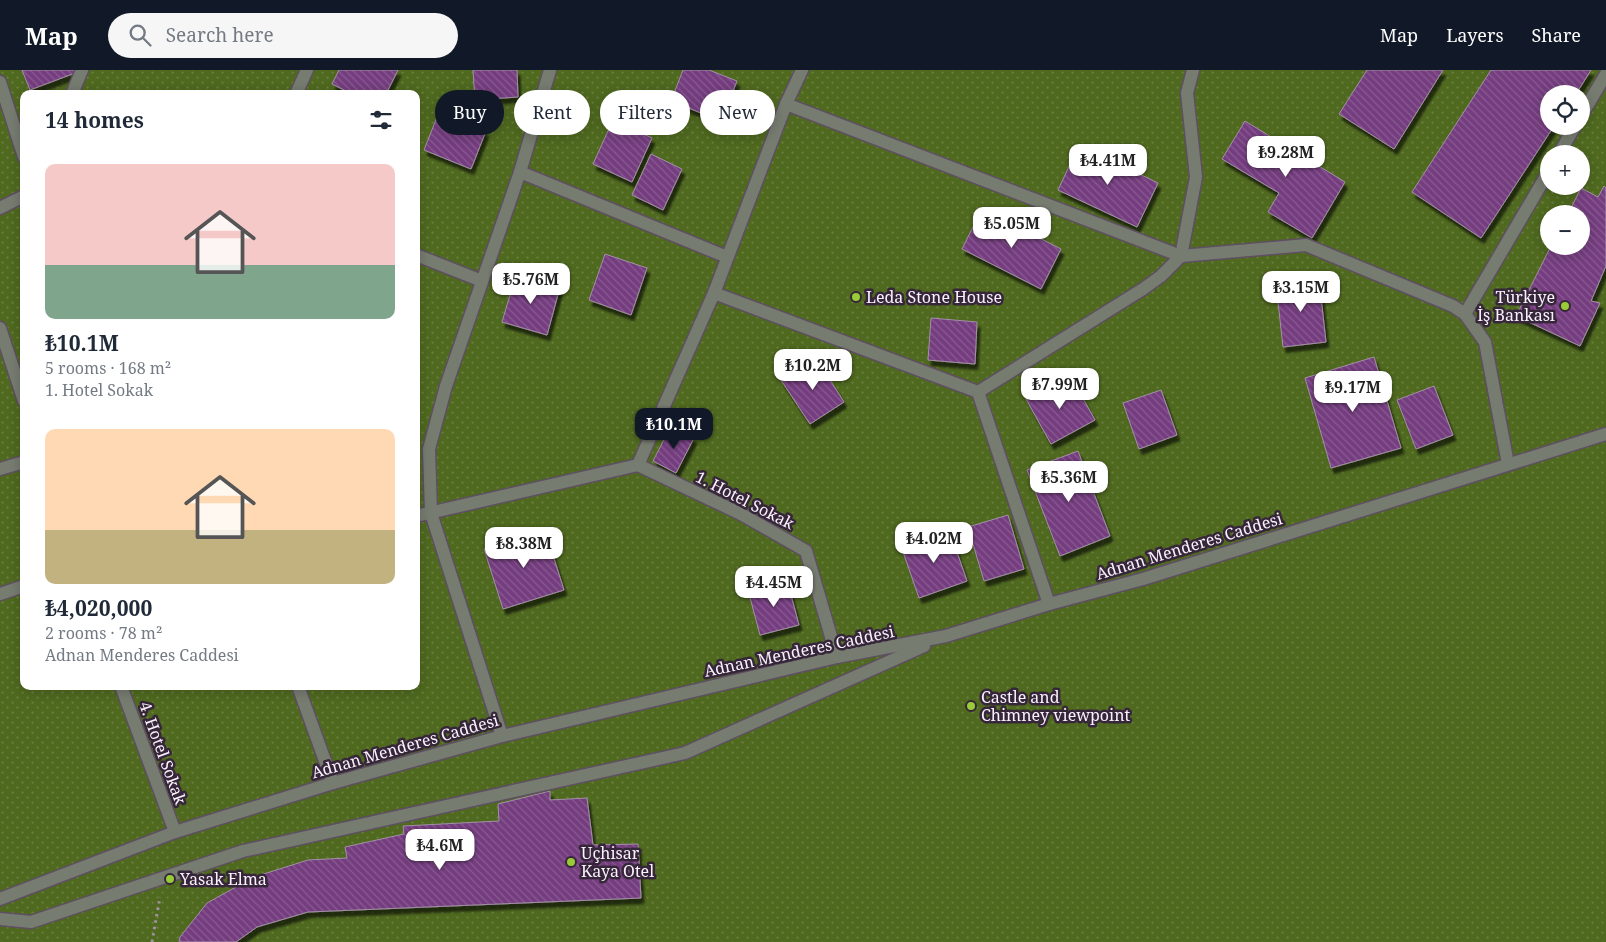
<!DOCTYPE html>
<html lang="en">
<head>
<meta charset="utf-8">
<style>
  body { margin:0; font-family:"Noto Serif",serif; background:#f6f6f7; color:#1f2937; height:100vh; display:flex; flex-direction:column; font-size:19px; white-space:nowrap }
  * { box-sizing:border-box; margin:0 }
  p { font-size:16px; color:#747a83 }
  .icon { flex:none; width:28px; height:28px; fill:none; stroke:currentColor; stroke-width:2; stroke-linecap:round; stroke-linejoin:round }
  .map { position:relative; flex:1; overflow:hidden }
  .sheet { position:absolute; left:20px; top:20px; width:400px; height:600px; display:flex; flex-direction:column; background:#fff; border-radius:10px; box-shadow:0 2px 12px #0003 }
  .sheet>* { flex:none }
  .top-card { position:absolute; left:435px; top:20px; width:475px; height:45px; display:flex; gap:10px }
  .buttons { position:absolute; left:1540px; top:15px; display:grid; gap:10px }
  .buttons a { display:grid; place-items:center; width:50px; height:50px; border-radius:50%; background:#fff; box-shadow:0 2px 12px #0003; font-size:25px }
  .price { position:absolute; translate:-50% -42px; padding:0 11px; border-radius:10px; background:#fff; color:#222; font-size:16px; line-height:32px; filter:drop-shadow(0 1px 2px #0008) }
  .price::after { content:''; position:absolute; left:50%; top:30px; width:15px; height:11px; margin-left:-8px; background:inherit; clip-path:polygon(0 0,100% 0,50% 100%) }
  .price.active { background:#111827; color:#fff }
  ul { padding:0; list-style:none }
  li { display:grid; align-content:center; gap:10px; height:265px; padding:0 25px }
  li span { display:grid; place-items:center; height:155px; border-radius:10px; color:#555 }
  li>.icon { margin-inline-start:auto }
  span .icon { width:90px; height:90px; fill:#fffc; stroke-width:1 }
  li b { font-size:21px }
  h2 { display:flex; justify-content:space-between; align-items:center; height:60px; padding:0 25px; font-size:21px }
  .tag { padding:0 18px; border-radius:22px; background:#fff; box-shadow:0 2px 12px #0003; font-size:18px; line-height:45px }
  .tag.active { background:#111827; color:#fff }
  header { display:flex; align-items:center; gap:30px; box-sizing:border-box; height:70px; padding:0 25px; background:#111827; color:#fff }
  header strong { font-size:24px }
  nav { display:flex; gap:28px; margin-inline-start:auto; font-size:18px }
  .search { width:350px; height:45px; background:#f6f6f7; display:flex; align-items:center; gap:12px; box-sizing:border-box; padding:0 18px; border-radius:28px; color:#747a83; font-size:19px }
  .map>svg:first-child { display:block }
  .park { fill:url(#park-dots); fill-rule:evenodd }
  .building { fill:url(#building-back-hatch); stroke:#a390a7; filter:url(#shadow) }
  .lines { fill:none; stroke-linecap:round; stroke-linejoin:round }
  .minor-casing { stroke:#5e4f62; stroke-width:15 }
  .path { stroke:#a093a3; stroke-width:3; stroke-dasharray:2.5 4; stroke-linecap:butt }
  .minor { stroke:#777c71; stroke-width:12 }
  .poi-dot { fill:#98cb36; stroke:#362639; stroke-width:2 }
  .labels { text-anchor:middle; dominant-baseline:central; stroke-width:5; stroke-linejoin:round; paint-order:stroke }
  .poi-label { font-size:16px; fill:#fbf1fd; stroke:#362639; text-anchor:start }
  .street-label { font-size:16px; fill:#fbf1fd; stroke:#362639 }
</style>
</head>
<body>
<header>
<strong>Map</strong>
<div class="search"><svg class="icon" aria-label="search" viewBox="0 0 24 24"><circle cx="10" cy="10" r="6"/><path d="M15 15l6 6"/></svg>Search here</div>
<nav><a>Map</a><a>Layers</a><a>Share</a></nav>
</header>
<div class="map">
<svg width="1606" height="872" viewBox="0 0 1606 872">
  <defs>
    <pattern id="park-dots" width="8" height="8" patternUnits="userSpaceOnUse" patternTransform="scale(1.25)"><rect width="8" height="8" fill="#4f691f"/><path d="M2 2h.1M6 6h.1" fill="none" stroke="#697f40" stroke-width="1.8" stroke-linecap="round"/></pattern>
    <pattern id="building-back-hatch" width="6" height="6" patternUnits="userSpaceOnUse" patternTransform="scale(1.25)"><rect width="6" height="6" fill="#743e7f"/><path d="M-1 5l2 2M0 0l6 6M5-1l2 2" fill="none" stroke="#895a92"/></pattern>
    <filter id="shadow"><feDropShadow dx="3" dy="5.5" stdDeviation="1" flood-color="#0009"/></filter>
  </defs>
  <rect width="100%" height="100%" fill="#403044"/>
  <!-- park -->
  <path class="park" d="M0,0H1606V872H0ZM24,24H416V616H24ZM1549,24H1581V56H1549ZM1549,84H1581V116H1549ZM1549,144H1581V176H1549Z"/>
  <!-- building -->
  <g class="building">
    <path d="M22,0H73L75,3L30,20Z"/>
    <path d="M339,0H398L386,24H352L332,14Z"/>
    <path d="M473,0H517L518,27L475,30Z"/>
    <path d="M683,0H709L737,11L721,51L671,31Z"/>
    <path d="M1367,0H1443L1394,79L1339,44Z"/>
    <path d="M1491,0H1591L1576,24H1549V56H1554L1481,168L1412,122Z"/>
    <path d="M439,42L486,61L471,99L424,80Z"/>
    <path d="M613,50L652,68L632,112L593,94Z"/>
    <path d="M1245,51L1345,112L1312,168L1268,142L1279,123L1222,89Z"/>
    <path d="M1079,75L1158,113L1137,157L1058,120Z"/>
    <path d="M651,84L682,99L663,140L632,125Z"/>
    <path d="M1604,116L1606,118V196L1591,231L1600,233L1580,276L1516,246L1551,176H1581V144H1568L1581,118L1598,127Z"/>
    <path d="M982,139L1061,179L1041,219L962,179Z"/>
    <path d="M605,184L647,198L631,245L589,230Z"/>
    <path d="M516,205L560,217L547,265L502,252Z"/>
    <path d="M1319,209L1326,272L1283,277L1276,214Z"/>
    <path d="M931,248L977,252L975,294L928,290Z"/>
    <path d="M1374,287L1401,378L1331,398L1305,308Z"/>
    <path d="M816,288L844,332L810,354L781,310Z"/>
    <path d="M1070,305L1095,350L1051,374L1026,329Z"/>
    <path d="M1434,316L1453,365L1416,379L1397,330Z"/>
    <path d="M1161,320L1177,365L1139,379L1123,333Z"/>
    <path d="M671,356L694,368L676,403L653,391Z"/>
    <path d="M1078,381L1110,466L1060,486L1027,400Z"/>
    <path d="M1008,445L1024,499L984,511L968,457Z"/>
    <path d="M949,459L967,511L919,528L901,476Z"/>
    <path d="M545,460L564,520L503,539L484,479Z"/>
    <path d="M787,510L799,555L760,565L748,520Z"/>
    <path d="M550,721V730L587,728L593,775L638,774L641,828L308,842L257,857L236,872H179L180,867L207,833L254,807L308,790L347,788L345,777L404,764L403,756L499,751L498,734Z"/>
  </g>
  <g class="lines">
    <!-- minor casing -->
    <g class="minor-casing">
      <g id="minor">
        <path d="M0,12L24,87"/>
        <path d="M72,24L82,0"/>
        <path d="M296,24L307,0"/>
        <path d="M786,34L1181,186L1306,175L1453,236L1465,244L1485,272L1508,394"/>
        <path d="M1581,46L1606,4"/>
        <path d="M1559,84L1575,56"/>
        <path d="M520,102L727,187"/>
        <path d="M0,138L24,126"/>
        <path d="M416,185L482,211"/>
        <path d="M714,223L978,322L1143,219L1161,206L1181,186L1196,107L1187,23L1193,0"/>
        <path d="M1465,244L1549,101"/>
        <path d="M0,258L24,331"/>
        <path d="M978,322L1049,534"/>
        <path d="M638,395L714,223L786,34L802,0"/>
        <path d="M0,399L24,392"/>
        <path d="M416,446L638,395L741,444L806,481L837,587"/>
        <path d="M0,524L24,516"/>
        <path d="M121,616L175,762"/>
        <path d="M298,616L333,713"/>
        <path d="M502,666L431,443L429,379L446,316L520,102L550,0"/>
        <path d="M0,829L175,762L333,713L502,666L837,587L946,566L1049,534L1143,509L1606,364"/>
        <path d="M0,849L31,852L243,781L685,683L924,576"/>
      </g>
    </g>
    <!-- path -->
    <path class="path" d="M152,872L160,827"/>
    <!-- minor -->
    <use href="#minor" class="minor"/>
  </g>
  <!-- markers -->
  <g class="poi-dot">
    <circle cx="856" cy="227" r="5"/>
    <circle cx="1565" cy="236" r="5"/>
    <circle cx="971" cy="636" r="5"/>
    <circle cx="571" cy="792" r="5"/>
    <circle cx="170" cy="809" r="5"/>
  </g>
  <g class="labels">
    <!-- poi labels -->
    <g class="poi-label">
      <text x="866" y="227">Leda Stone House</text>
      <text x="1555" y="227" text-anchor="end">Türkiye<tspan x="1555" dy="18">İş Bankası</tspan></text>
      <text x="981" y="627">Castle and<tspan x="981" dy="18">Chimney viewpoint</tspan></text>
      <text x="581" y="783">Uçhisar<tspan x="581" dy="18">Kaya Otel</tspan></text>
      <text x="180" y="809">Yasak Elma</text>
    </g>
    <!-- street labels -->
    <g class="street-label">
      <text transform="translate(745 430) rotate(27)">1. Hotel Sokak</text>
      <text transform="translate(1189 476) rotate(-17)">Adnan Menderes Caddesi</text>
      <text transform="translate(799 581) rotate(-12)">Adnan Menderes Caddesi</text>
      <text transform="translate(405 676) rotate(-16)">Adnan Menderes Caddesi</text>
      <text transform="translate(163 683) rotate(70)">4. Hotel Sokak</text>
    </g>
  </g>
</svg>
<div class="buttons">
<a><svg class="icon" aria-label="locate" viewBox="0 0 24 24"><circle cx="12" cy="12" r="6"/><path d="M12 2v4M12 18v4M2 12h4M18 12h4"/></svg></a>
<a>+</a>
<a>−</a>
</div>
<b class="price" style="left:1286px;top:108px">₺9.28M</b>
<b class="price" style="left:1108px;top:116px">₺4.41M</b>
<b class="price" style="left:1012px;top:179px">₺5.05M</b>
<b class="price" style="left:531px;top:235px">₺5.76M</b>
<b class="price" style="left:1301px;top:243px">₺3.15M</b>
<b class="price" style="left:813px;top:321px">₺10.2M</b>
<b class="price" style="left:1060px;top:340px">₺7.99M</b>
<b class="price" style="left:1353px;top:343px">₺9.17M</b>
<b class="price active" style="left:674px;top:380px">₺10.1M</b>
<b class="price" style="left:1069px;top:433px">₺5.36M</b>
<b class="price" style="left:934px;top:494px">₺4.02M</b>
<b class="price" style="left:524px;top:499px">₺8.38M</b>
<b class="price" style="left:774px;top:538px">₺4.45M</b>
<b class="price" style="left:440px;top:801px">₺4.6M</b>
<div class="top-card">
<a class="tag active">Buy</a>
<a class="tag">Rent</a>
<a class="tag">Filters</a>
<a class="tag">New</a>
</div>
<section class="sheet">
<h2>14 homes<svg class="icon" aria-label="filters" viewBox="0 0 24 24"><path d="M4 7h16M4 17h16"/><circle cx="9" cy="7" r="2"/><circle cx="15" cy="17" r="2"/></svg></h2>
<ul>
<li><span style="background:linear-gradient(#f6c9c9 65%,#7fa58c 0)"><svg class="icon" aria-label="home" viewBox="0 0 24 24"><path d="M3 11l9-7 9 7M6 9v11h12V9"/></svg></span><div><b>₺10.1M</b><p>5 rooms · 168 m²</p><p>1. Hotel Sokak</p></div></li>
<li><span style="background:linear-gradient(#ffd9b3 65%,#c2b280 0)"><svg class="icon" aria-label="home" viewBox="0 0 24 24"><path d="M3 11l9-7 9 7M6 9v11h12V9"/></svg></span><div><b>₺4,020,000</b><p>2 rooms · 78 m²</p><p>Adnan Menderes Caddesi</p></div></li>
</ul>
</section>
</div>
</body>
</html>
